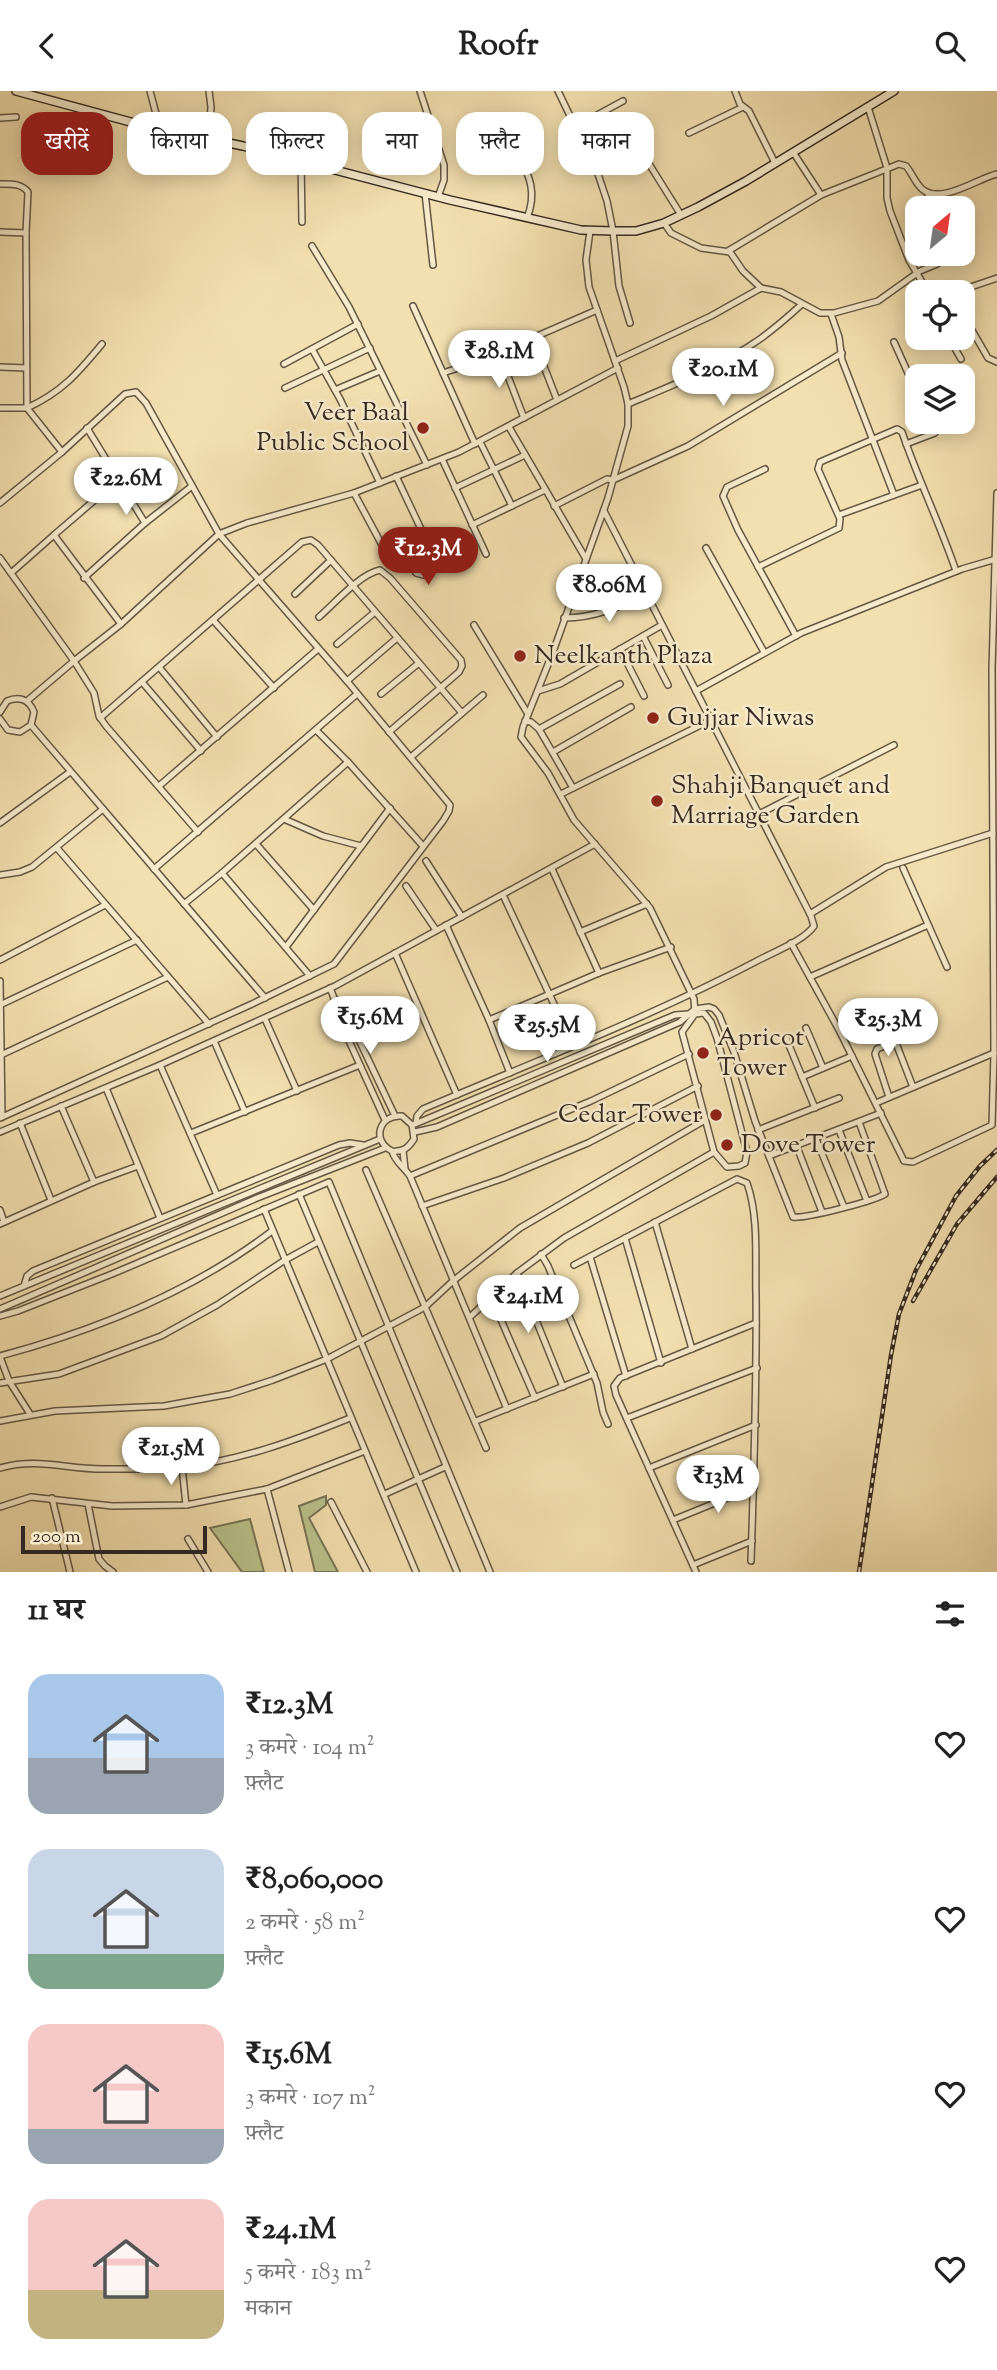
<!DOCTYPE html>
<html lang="hi">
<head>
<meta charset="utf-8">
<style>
  body { margin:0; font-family:"Sorts Mill Goudy","Noto Serif Devanagari",serif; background:#f2f2f2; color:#222; height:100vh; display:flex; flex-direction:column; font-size:26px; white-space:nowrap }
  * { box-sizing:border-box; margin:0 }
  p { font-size:23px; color:#767676 }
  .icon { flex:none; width:38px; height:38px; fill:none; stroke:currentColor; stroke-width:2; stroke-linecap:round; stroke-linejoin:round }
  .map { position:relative; height:1481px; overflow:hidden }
  .drawer { display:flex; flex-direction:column; background:#fff; flex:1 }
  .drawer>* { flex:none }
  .banner { position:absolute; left:21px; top:21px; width:956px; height:63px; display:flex; gap:14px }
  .needle { width:46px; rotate:29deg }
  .controls { position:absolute; left:905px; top:105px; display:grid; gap:14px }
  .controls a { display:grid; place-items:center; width:70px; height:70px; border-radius:14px; background:#fff; box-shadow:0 4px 18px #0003; font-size:35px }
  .scale { position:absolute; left:21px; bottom:18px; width:186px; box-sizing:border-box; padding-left:7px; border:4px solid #352a21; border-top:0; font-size:19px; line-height:24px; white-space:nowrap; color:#352a21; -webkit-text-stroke:5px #f7ebcc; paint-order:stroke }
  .price { position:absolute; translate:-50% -60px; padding:0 16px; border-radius:24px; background:#fff; color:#222; font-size:23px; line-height:46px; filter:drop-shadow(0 2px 4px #0008) }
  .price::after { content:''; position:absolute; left:50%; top:42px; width:21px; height:16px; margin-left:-10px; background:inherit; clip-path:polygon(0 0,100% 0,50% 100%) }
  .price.current { background:#8f2418; color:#fff }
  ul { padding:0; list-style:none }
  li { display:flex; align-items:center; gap:21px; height:175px; padding:0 28px }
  li span { display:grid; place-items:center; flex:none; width:196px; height:140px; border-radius:21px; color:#555 }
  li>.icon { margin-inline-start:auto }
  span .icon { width:84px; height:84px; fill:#fffc; stroke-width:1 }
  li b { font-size:30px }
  h2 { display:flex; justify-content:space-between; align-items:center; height:84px; padding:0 28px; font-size:30px }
  .pill { padding:0 24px; border-radius:21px; background:#fff; box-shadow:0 4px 18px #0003; font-size:24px; line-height:63px }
  .pill.current { background:#8f2418; color:#fff }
  header { display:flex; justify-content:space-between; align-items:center; height:91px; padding:0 28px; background:#fff; font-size:32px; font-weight:800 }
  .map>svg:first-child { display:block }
  .green { fill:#bac28c; stroke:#787656; stroke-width:2 }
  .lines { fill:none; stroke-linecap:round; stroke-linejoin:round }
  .street-casing { stroke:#645845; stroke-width:8 }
  .secondary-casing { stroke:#352a21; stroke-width:10 }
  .street { stroke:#f7ebcc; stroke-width:5 }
  .secondary { stroke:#f7ebcc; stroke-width:7 }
  .rail-casing { stroke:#352a21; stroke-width:4.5 }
  .rail { stroke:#f7ebcc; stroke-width:2; stroke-dasharray:5; stroke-linecap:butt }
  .poi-dot { fill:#8f2418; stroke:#f7ebcc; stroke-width:2.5 }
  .labels { text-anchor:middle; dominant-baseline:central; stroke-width:5; stroke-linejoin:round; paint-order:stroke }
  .poi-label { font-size:26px; fill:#352a21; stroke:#f7ebcc; text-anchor:start }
</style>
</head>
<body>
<header><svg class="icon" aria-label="back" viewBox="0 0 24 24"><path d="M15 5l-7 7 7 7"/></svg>Roofr<svg class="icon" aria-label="search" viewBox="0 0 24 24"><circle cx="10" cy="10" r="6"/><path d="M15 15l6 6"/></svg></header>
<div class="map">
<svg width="997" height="1481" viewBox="0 0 997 1481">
  <rect width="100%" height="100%" fill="#f3e0b0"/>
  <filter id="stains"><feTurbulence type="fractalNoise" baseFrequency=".00286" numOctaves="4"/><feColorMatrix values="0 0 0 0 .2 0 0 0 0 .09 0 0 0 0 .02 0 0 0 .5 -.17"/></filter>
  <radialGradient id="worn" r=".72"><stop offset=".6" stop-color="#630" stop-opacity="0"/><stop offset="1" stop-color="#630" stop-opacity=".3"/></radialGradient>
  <!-- green -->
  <g class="green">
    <path d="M326,1405V1414L309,1427L338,1481H315L299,1415Z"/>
    <path d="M250,1428L264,1481H242L210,1437Z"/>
  </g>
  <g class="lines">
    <!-- street casing -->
    <g class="street-casing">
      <g id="street">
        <path d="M150,0L160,38"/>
        <path d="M420,0L444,74V89L438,106"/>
        <path d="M558,0L598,83L607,110L613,140L619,195L630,232"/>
        <path d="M735,0L740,13L749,20L775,72"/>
        <path d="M868,16L887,77V107L890,120L909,169L928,201"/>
        <path d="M0,27L16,26"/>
        <path d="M575,36L623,10"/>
        <path d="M689,42L743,16"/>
        <path d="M209,48L211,16L209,0"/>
        <path d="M636,52L681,124"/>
        <path d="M514,53C526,80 539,97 527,127"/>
        <path d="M793,61L821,104"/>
        <path d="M301,70L302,131"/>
        <path d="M0,93C10,93 21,92 28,101L26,142L27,317C62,301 78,282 102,253"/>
        <path d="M425,102L433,174"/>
        <path d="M928,102L931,117"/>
        <path d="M664,132L671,142L701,157L730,161L743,180L761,197"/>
        <path d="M590,140L586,169L589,196L624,296L628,313V335L608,407L553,561L523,636L521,646L548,682L574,729L650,817L694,908L695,923L682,941L714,1061L727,1076L739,1075L745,1072L747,1061L717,947L711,931L704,922L695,923"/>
        <path d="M0,141L26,142"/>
        <path d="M312,155L349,216L427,374"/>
        <path d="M728,160L821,104L899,73L906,75C912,82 915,92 922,98C941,114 976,88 997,83"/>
        <path d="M956,201L997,187"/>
        <path d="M413,215L475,353"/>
        <path d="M962,222L988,267L997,271"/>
        <path d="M831,223L839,246L842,269L894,404"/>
        <path d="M533,247L557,309"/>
        <path d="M949,247L961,268"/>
        <path d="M894,251L917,302"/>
        <path d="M312,258L340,308L380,392"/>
        <path d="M499,262L524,327"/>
        <path d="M615,270L711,225L761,197L781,201L820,222H834L878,210L920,180L937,173L938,163"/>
        <path d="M284,273L358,233"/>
        <path d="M0,276L26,277"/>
        <path d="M443,282L482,269L597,219"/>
        <path d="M285,297L370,257"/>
        <path d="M335,299L380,280"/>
        <path d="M628,313C673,294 720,276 760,248C775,237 789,225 802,213"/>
        <path d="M0,317H27L62,361"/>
        <path d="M509,336L586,468"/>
        <path d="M87,337L145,432L192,395"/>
        <path d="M480,351L512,415"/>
        <path d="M906,353L935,342V338L932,331"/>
        <path d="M442,368L486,463"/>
        <path d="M765,378L727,396L723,405L738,439L796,545"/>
        <path d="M118,389L54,444L121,533"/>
        <path d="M455,397L525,364"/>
        <path d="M354,402L382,454L386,455L400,450L416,482L423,484L436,477L437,472L396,385"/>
        <path d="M0,412L62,361L125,303L136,301L146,312L219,443L347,590L450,714L449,720L443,730L334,873L252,913L0,1027"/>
        <path d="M554,415L607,388L613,389L688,355L842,262"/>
        <path d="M839,424L922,394"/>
        <path d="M472,434L545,399"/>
        <path d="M706,457L764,561"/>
        <path d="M0,467L74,570L121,533L219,443L247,432L354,402L459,361L618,277"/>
        <path d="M758,476L839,437L840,428L818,378L820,371L897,338L902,341C918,388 940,433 956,480"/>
        <path d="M11,482L54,444"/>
        <path d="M84,487L145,432"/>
        <path d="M295,503L331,469"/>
        <path d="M319,526C335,512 360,483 380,479L390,487L461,569L462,575L459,581L389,641"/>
        <path d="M564,527C594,527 620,516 646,503"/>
        <path d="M213,529L274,597"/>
        <path d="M474,534L528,623"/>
        <path d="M643,545L668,594"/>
        <path d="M337,553L375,521"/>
        <path d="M620,558L644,605"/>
        <path d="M159,576L217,646"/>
        <path d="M347,590L397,547"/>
        <path d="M142,591L201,660"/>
        <path d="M538,600L560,593L662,534"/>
        <path d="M696,600L801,542L962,478L996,468"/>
        <path d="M381,603L419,572"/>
        <path d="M27,610L74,570L94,602L99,625L106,635L198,741"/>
        <path d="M0,621L7,610C19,605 29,608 34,621L31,634L20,641L8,639L0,628"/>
        <path d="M100,627L302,451L311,449L318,454L462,622"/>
        <path d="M525,630L531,631L539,638L573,697"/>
        <path d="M31,634L265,907"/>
        <path d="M539,638L620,593"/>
        <path d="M316,639L348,671"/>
        <path d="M553,661L631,616"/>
        <path d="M411,666L483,604"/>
        <path d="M159,695L318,558"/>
        <path d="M561,703L711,629"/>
        <path d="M759,723L894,654"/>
        <path d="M284,728L323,745L361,755"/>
        <path d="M0,732L70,681"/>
        <path d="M256,753L314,819"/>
        <path d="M57,757L209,933"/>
        <path d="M426,770L462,826"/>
        <path d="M903,777L947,876"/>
        <path d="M154,778L357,603"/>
        <path d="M552,778L599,882"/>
        <path d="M222,782L310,885"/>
        <path d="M0,784L20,781L32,776L103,718"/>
        <path d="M406,795L436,839"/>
        <path d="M503,804L573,954"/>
        <path d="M184,813L222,782L348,671L423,755"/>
        <path d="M810,823L886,776L993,742"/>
        <path d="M446,834L489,929L510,982"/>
        <path d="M580,841L647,813"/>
        <path d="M791,852L839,939L904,1070L913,1071L992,1034L994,962L992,578L997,402"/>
        <path d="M286,856L390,717"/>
        <path d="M395,862L457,1004"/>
        <path d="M0,869L105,814"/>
        <path d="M810,886L928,834"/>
        <path d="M0,890L2,1026"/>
        <path d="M330,897L334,907L335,919L385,1029"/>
        <path d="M334,907L343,915L395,1025"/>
        <path d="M0,914L137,849"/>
        <path d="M265,928L297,1000"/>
        <path d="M489,929L599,882L671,856"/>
        <path d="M887,929L913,996"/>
        <path d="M806,937L823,977"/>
        <path d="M786,947L815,1017"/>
        <path d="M214,950L245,1021"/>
        <path d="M1,964L168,886"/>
        <path d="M160,974L217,1104"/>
        <path d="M802,986L852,965"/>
        <path d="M106,997L160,1127"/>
        <path d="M889,1006L875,963L877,958L896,950"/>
        <path d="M876,1012L994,962"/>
        <path d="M61,1015L94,1091"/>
        <path d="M20,1032L51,1109"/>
        <path d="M416,1032L417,1025L423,1018C534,971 648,927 755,871C771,862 804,850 814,835L811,825L604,420"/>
        <path d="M415,1033L675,924L688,923"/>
        <path d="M758,1039L839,1007"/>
        <path d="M839,1039L867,1110"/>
        <path d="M0,1041L160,974L335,895L595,753"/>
        <path d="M415,1041L437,1036L680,931L695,918L709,916L714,918L719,924L734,961L755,1030L793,1126C804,1128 875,1110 885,1103L859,1031"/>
        <path d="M191,1042L360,974"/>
        <path d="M816,1048L844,1116"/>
        <path d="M797,1056L822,1121"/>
        <path d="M392,1060C404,1061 408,1057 414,1048L412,1034L402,1025C379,1023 371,1050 392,1060C395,1071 404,1076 410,1085L507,1318"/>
        <path d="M403,1060L405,1078"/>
        <path d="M769,1065L881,1022"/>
        <path d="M366,1079L486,1357"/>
        <path d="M410,1085L591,1010L689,963"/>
        <path d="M299,1103L457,1481"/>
        <path d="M422,1115L504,1087L588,1052L698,995"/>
        <path d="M264,1118L416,1481"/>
        <path d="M0,1119L4,1131"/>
        <path d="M655,1131L692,1258"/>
        <path d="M0,1133L94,1091L138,1075"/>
        <path d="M625,1147L661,1272"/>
        <path d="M541,1163L548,1175L597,1292L603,1321L608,1333"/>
        <path d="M590,1166L626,1285"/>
        <path d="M574,1174L737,1088L747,1092C759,1126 755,1168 756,1203C757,1292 754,1381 751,1470"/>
        <path d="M517,1182L563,1296"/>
        <path d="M24,1195L27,1185L33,1180L339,1054L350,1052L363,1054"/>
        <path d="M0,1205L380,1048"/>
        <path d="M491,1206L535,1307"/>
        <path d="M0,1218L257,1107L385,1057"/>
        <path d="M0,1225L18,1220L112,1183L329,1091L490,1481"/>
        <path d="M470,1226L517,1182L564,1147L714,1061"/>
        <path d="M0,1265C97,1239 192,1201 272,1140"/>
        <path d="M0,1266L9,1290L30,1323"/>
        <path d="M0,1292L59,1283L161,1245L217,1214L285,1169L318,1151"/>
        <path d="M627,1327L757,1277"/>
        <path d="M0,1330L55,1320L164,1315L230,1303L273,1289L327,1268L425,1216L453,1190L520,1137L705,1029"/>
        <path d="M476,1330L594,1283"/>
        <path d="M182,1376L186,1414"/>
        <path d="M0,1377C39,1366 68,1379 106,1378C131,1378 157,1379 181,1376C240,1370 296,1349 350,1327"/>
        <path d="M649,1377L756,1334"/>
        <path d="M267,1398L289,1481"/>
        <path d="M385,1403L445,1376"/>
        <path d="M52,1407L70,1481"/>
        <path d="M331,1411L367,1481"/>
        <path d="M88,1413L99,1468L105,1475L113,1481"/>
        <path d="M0,1416L31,1406L112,1415L186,1414L267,1398L365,1360"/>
        <path d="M673,1429L754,1396"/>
        <path d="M188,1448L208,1481"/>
        <path d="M693,1474L752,1450"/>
        <path d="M696,1481L616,1304L614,1295L620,1287L756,1232"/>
      </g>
    </g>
    <!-- secondary casing -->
    <g class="secondary-casing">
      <path id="secondary" d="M16,0L138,33L243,55L450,109L581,139L613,140H636L664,132L698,116L746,90L894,0"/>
    </g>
    <!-- street -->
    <use href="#street" class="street"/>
    <!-- secondary -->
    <use href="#secondary" class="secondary"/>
    <!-- rail casing -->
    <g class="rail-casing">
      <g id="rail">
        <path d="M913,1210L957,1133L997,1086"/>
        <path d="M859,1481L891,1264L899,1223L916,1179L956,1105L980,1075L997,1059"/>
      </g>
    </g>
    <!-- rail -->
    <use href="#rail" class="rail"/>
  </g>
  <!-- markers -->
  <g class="poi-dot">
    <circle cx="423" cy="337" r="7"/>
    <circle cx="520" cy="565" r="7"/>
    <circle cx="653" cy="627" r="7"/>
    <circle cx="657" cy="710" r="7"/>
    <circle cx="703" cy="962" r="7"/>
    <circle cx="716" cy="1024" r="7"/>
    <circle cx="727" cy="1054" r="7"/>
  </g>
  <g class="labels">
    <!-- poi labels -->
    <g class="poi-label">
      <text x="409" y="322" text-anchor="end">Veer Baal<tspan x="409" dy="30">Public School</tspan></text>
      <text x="534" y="565">Neelkanth Plaza</text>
      <text x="667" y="627">Gujjar Niwas</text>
      <text x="671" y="695">Shahji Banquet and<tspan x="671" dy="30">Marriage Garden</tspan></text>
      <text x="717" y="947">Apricot<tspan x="717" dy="30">Tower</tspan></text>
      <text x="702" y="1024" text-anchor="end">Cedar Tower</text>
      <text x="741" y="1054">Dove Tower</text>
    </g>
  </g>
  <rect width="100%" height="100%" filter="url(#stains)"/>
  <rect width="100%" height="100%" fill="url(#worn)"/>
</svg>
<div class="controls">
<a><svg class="needle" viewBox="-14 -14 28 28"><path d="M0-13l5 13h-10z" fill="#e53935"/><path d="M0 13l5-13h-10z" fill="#767676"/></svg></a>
<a><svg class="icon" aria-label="locate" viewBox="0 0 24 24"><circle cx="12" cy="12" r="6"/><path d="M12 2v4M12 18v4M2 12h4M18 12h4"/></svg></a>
<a><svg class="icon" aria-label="layers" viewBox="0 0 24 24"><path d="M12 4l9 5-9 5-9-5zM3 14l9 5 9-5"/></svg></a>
</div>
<div class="scale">200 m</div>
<b class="price" style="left:499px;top:299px">₹28.1M</b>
<b class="price" style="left:723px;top:317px">₹20.1M</b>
<b class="price" style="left:126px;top:426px">₹22.6M</b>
<b class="price current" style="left:428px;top:496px">₹12.3M</b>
<b class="price" style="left:609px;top:533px">₹8.06M</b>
<b class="price" style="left:370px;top:965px">₹15.6M</b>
<b class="price" style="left:888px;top:967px">₹25.3M</b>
<b class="price" style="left:547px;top:973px">₹25.5M</b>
<b class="price" style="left:528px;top:1244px">₹24.1M</b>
<b class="price" style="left:171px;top:1396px">₹21.5M</b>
<b class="price" style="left:718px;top:1424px">₹13M</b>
<div class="banner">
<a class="pill current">खरीदें</a>
<a class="pill">किराया</a>
<a class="pill">फ़िल्टर</a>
<a class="pill">नया</a>
<a class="pill">फ़्लैट</a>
<a class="pill">मकान</a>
</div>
</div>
<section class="drawer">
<h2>11 घर<svg class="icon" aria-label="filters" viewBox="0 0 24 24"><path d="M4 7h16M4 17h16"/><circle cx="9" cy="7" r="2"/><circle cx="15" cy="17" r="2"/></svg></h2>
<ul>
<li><span style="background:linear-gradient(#a9c7e8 60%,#9aa5b1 0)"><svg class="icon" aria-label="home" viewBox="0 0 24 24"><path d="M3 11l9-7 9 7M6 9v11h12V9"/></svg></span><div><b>₹12.3M</b><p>3 कमरे · 104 m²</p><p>फ़्लैट</p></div><svg class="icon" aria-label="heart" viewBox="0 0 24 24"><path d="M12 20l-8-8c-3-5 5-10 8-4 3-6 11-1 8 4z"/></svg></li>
<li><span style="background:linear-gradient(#c9d6e8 75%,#7fa58c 0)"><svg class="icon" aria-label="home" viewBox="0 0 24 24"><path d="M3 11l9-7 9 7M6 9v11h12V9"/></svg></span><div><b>₹8,060,000</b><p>2 कमरे · 58 m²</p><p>फ़्लैट</p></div><svg class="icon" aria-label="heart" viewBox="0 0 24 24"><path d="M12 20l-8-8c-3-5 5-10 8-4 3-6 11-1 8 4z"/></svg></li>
<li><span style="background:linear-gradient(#f6c9c9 75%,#9aa5b1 0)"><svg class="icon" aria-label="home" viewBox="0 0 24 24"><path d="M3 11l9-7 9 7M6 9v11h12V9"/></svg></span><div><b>₹15.6M</b><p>3 कमरे · 107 m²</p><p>फ़्लैट</p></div><svg class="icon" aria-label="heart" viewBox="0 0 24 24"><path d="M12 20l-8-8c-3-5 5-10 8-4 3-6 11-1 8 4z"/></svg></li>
<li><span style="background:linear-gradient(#f6c9c9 65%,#c2b280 0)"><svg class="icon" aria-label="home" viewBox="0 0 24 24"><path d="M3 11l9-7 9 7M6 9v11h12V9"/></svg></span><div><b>₹24.1M</b><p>5 कमरे · 183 m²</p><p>मकान</p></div><svg class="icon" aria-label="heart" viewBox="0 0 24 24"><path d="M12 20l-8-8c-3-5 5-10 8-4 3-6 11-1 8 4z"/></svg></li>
</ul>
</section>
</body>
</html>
